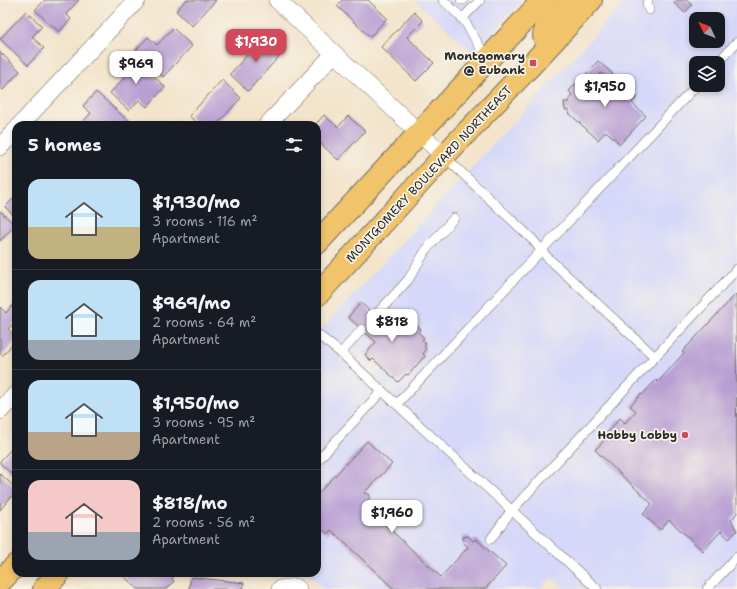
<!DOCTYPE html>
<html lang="en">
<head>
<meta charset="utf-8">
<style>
  body { margin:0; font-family:"Shantell Sans",sans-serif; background:#242831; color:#f1f3f6; height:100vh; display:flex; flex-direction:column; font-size:15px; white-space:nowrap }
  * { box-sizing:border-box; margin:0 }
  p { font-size:13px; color:#9ea1a6 }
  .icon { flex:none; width:22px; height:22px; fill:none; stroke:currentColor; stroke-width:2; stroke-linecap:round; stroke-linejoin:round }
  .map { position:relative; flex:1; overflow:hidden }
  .side { position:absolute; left:12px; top:121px; width:309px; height:456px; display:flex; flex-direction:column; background:#171b24; border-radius:12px; box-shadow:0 2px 6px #0003 }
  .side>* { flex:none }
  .needle { width:26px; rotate:313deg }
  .buttons { position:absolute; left:689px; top:12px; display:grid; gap:8px }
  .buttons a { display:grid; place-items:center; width:36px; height:36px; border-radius:8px; background:#171b24; box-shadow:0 2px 6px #0003; font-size:20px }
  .price { position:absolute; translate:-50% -34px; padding:0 9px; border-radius:8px; background:#fff; color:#222; font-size:13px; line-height:26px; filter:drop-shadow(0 1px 2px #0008) }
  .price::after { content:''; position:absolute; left:50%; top:24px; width:12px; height:9px; margin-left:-6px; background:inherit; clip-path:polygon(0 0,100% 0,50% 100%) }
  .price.current { background:#d1495b; color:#fff }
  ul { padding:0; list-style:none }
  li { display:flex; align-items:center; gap:12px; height:100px; padding:0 16px }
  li+li { border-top:1px solid #363941 }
  li span { display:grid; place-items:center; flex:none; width:112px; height:80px; border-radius:12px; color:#555 }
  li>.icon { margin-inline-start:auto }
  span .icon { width:48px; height:48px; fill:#fffc; stroke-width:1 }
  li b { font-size:17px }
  h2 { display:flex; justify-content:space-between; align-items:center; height:48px; padding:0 16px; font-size:17px }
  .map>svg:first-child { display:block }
  .built { fill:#d6d8f9; fill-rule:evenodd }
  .building { fill:#b89fd3 }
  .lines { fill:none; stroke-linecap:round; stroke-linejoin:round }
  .service-casing { stroke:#716c63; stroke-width:10 }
  .minor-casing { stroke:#716c63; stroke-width:18 }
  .primary-casing { stroke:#716c63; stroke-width:24 }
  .service { stroke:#fff; stroke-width:9 }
  .minor { stroke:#fff; stroke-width:17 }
  .primary { stroke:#f1c36a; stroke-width:22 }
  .poi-dot { fill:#d1495b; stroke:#f7f3e8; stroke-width:1.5 }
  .labels { text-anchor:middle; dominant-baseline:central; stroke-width:3.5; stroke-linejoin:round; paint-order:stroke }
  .poi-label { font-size:12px; font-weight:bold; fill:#2b2b2b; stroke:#f7f3e8; text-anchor:end }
  .street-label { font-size:12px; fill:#2b2b2b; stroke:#f7f3e8 }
</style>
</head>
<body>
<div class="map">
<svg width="737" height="589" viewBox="0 0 737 589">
  <rect width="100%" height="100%" fill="#f7f3e8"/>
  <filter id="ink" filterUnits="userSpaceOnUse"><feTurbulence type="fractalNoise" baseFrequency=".025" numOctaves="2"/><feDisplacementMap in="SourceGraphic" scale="8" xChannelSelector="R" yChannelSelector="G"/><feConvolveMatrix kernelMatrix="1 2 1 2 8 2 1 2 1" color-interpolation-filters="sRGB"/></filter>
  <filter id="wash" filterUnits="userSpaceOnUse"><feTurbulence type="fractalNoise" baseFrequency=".012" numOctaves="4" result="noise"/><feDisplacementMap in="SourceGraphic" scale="16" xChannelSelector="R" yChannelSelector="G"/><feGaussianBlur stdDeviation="0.9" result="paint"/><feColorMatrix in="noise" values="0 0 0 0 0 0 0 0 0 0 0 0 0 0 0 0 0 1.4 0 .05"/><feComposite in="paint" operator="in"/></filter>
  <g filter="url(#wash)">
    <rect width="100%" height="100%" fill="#f3e4cb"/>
    <!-- built -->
    <g class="built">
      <path d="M415,0H522L473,53Z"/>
      <path d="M627,0H737V589H565L551,577L539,589H324L311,577L302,573H317V334ZM696,19H718V41H696ZM696,63H718V85H696Z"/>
    </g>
    <g id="blocks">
      <!-- building -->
      <g class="building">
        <path d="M45,0H79L66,14L71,19L59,32L35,10Z"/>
        <path d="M186,0H216L192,26L176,11Z"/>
        <path d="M342,0H368L387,18L370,37L337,6Z"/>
        <path d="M677,0H686L692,5L685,13L674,3Z"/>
        <path d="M26,11L42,26L32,37L44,48L28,65L0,39Z"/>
        <path d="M414,12L423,21L407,37L434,63L416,81L381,47Z"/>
        <path d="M173,28L192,46L163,77L135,51L148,37L157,45Z"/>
        <path d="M265,35L283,52L248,91L230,74Z"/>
        <path d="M0,52L20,71L3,90L0,87Z"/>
        <path d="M131,55L165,87L147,107L139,100L129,111L110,93L126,76L118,69Z"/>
        <path d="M598,61L613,74L608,79L601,73L588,86L581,80Z"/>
        <path d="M602,75L609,82L615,76L619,79L637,97L632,103L646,116L620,144L606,131L598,140L569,113V110H565L564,102H569V99L572,95L569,91L578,81L587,90Z"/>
        <path d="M222,80L241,98L216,125H199L189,116Z"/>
        <path d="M96,92L133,125H80L91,113L83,106Z"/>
        <path d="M324,115L338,127L348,116L365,131L338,160L317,140V125H315Z"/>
        <path d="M16,196V218L5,207Z"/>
        <path d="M0,211L15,225L0,241Z"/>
        <path d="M736,294L737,513L731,520L737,531L729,539L721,531L703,551L669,520L660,530L643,514L652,504L595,450L609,435L607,433L620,418L625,423L636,411L630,406L641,394L642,395L656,380L658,382L684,353L682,352Z"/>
        <path d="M16,302V321L8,329L16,337V340L2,356L0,354V307L6,313Z"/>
        <path d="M361,303L389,329L395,321L397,323L405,315L421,329L418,332L424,338L422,340L425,342V351L423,354L425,356L408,375L406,374L398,382L373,359L371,361L365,355L376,342L348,317Z"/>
        <path d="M367,441L392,464L364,493L369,494L370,497L364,505L441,577L468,547L463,542V537L468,536L473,541L476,539L506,566L485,589H394L331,530L327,534L317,524V495Z"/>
        <path d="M16,444V478L0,463V461Z"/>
        <path d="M0,474L16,488V491L0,510Z"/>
        <path d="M120,573H174L175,575L172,579L174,581L166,589H138Z"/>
        <path d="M191,577L244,583L243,589H189Z"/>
      </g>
    </g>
  </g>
  <g filter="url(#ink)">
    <use href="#blocks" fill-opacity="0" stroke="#716c63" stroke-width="1"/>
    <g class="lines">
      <!-- service casing -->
      <g class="service-casing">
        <g id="service">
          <path d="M443,0L464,20L487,59"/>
          <path d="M461,0H463"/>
          <path d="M648,0L647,5L649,10"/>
          <path d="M462,19L480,0"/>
          <path d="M717,63L737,42"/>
          <path d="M444,156L533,240L547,257L655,357"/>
          <path d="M375,316L408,280L426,250L454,218"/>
          <path d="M317,334L341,353L597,589"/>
          <path d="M341,353L362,329"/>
          <path d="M397,404L697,85"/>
          <path d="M317,461L382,391"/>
          <path d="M491,539L511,511L737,269"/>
          <path d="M707,589L737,557"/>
        </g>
      </g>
      <!-- minor casing -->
      <g class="minor-casing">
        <g id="minor">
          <path d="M277,0L444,156"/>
          <path d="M20,125L137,0"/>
          <path d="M267,125L334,54"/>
          <path d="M0,147L16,130"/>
          <path d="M0,411L16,394"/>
          <path d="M280,589L296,587L298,589"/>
        </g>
      </g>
      <!-- primary casing -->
      <g class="primary-casing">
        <g id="primary">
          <path d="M547,41C546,40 544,37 544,35C543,28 564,6 569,0"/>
          <path d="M317,243L543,0"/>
          <path d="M317,295L444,156L533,63L591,0"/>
          <path d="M0,582L16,565"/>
          <path d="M44,589L59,573"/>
        </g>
      </g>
      <!-- service -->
      <use href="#service" class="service"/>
      <!-- minor -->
      <use href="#minor" class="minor"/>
      <!-- primary -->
      <use href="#primary" class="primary"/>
    </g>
  </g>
  <!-- markers -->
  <g class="poi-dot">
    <rect x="529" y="59" width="8" height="8" rx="2"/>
    <circle cx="685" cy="435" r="4"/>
  </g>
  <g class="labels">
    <!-- poi labels -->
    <g class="poi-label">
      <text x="525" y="56">Montgomery<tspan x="525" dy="14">@ Eubank</tspan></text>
      <text x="677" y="435">Hobby Lobby</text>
    </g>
    <!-- street labels -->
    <g class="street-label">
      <text transform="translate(429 174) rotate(-47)">MONTGOMERY BOULEVARD NORTHEAST</text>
    </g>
  </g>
</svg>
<div class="buttons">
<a><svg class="needle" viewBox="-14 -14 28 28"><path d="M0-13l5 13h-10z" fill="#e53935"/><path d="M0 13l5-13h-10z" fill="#9ea1a6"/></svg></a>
<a><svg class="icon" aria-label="layers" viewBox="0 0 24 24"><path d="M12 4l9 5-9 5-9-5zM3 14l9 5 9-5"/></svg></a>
</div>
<b class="price current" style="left:256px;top:63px">$1,930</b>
<b class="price" style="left:136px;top:85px">$969</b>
<b class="price" style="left:605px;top:108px">$1,950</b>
<b class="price" style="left:392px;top:343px">$818</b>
<b class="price" style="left:392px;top:534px">$1,960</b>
<section class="side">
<h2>5 homes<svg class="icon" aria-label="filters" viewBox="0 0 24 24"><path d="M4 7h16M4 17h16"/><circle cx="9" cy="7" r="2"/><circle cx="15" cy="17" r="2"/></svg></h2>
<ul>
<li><span style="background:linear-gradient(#bfe0f5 60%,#c2b280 0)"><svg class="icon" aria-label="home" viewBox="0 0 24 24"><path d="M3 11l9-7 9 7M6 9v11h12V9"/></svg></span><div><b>$1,930/mo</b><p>3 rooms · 116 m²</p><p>Apartment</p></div></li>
<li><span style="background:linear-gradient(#bfe0f5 75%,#9aa5b1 0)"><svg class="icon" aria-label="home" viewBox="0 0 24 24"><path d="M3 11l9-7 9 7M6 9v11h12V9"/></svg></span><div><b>$969/mo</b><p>2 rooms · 64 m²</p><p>Apartment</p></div></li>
<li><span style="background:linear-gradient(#bfe0f5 65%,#b9a48a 0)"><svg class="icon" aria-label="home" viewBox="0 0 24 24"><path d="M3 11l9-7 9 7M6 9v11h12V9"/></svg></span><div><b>$1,950/mo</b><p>3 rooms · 95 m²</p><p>Apartment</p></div></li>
<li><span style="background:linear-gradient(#f6c9c9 65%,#9aa5b1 0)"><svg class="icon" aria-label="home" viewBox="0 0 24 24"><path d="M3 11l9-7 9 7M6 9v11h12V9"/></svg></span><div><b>$818/mo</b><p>2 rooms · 56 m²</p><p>Apartment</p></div></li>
</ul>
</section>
</div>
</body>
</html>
